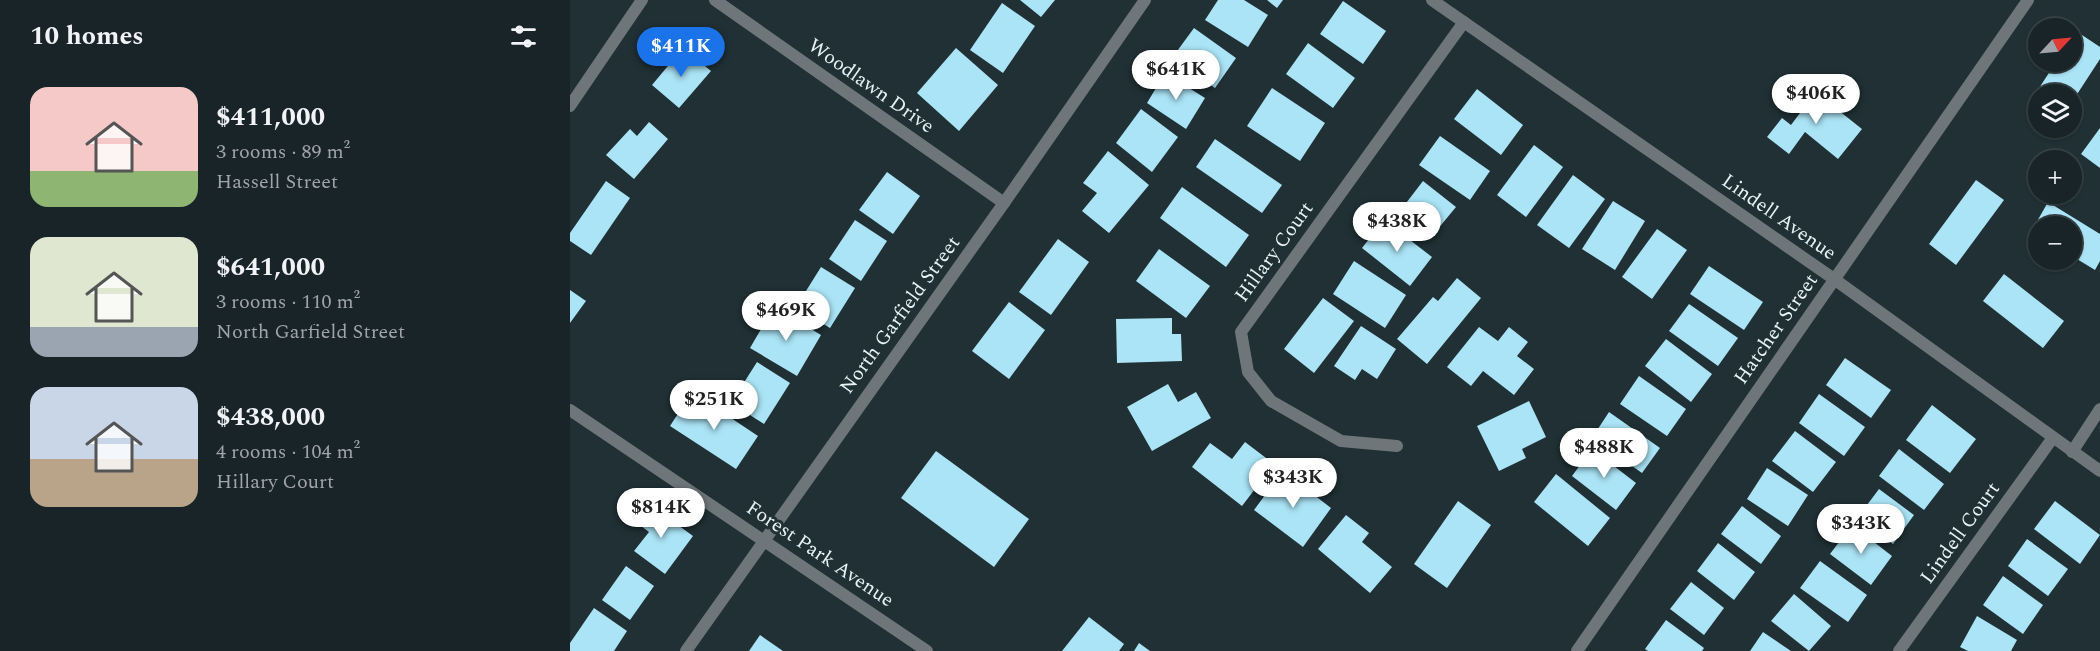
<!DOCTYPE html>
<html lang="en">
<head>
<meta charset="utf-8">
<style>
  body { margin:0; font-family:Spectral,serif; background:#253034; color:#f1f3f6; height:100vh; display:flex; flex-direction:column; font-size:22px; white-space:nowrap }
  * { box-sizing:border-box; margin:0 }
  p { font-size:20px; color:#9fa4a8 }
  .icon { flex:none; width:33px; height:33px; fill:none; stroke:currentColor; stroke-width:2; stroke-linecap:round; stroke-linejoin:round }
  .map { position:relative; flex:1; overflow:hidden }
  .side { display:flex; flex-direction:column; background:#182428; width:570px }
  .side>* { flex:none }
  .needle { width:39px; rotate:64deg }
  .tools { position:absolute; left:1458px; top:18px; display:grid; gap:12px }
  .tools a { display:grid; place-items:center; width:54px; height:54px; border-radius:50%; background:#182428; box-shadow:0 2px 4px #0004,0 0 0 2px #364145; font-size:30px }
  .price { position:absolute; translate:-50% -51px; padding:0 14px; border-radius:21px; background:#fff; color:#222; font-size:20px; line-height:39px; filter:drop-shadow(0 2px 3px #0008) }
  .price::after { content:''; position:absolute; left:50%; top:36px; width:18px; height:14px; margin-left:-9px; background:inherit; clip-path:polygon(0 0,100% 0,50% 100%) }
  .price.current { background:#1a73e8; color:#fff }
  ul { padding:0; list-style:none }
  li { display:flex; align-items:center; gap:18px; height:150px; padding:0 30px }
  li span { display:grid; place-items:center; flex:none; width:168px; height:120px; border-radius:18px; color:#555 }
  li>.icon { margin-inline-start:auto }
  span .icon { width:72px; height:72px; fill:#fffc; stroke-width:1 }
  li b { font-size:26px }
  h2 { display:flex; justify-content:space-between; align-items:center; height:72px; padding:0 30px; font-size:26px }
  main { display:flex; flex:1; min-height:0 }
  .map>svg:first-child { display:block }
  .building { fill:#aae4f6 }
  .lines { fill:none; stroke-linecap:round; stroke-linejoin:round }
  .minor { stroke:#6f7679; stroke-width:12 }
  .tertiary { stroke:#6f7679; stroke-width:12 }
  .labels { text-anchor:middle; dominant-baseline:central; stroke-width:6; stroke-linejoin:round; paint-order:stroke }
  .street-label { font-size:20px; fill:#e8f2f5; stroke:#203035 }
</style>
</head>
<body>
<main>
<section class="side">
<h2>10 homes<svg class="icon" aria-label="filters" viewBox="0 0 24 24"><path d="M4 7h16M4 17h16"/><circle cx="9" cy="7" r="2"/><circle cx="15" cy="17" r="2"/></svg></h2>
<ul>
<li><span style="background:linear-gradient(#f6c9c9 70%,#8fb573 0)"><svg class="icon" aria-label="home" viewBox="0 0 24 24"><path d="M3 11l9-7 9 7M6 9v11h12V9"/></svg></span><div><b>$411,000</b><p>3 rooms · 89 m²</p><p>Hassell Street</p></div></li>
<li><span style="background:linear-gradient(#dfe7d0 75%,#9aa5b1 0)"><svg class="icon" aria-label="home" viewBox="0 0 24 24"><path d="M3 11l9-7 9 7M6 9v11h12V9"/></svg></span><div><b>$641,000</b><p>3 rooms · 110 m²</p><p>North Garfield Street</p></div></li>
<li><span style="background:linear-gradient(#c9d6e8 60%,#b9a48a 0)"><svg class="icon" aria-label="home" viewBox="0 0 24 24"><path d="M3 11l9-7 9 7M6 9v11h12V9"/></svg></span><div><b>$438,000</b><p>4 rooms · 104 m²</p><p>Hillary Court</p></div></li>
</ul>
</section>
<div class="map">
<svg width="1530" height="651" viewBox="0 0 1530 651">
  <rect width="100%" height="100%" fill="#203035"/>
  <!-- building -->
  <g class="building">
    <path d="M450,0H485L471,17Z"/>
    <path d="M648,0H674L698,15L678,47L635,20Z"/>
    <path d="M697,0H713L707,8Z"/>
    <path d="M773,1L816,31L793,64L750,34Z"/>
    <path d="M432,3L465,26L433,73L400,50Z"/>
    <path d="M624,28L666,58L645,88L602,58Z"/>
    <path d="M1506,31L1530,47V59L1502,102V94H1468V104L1462,99L1486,62H1502V38Z"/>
    <path d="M738,43L785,78L763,108L716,74Z"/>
    <path d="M113,48L141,71L109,108L82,85Z"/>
    <path d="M386,48L428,85L389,131L347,93Z"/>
    <path d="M595,73L635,98L616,129L577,103Z"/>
    <path d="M1235,84L1292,129L1268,159L1235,132L1219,154L1197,137L1212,118L1221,125L1233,109L1222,100Z"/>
    <path d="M702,88L755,123L730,161L677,126Z"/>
    <path d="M907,89L953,125L931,155L884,119Z"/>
    <path d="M571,109L608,137L582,172L546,143Z"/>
    <path d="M79,122L98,139L64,179L36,155L60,129L67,136Z"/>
    <path d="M1530,128V168L1511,154Z"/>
    <path d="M870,136L920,171L900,200L849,165Z"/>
    <path d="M645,139L712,185L692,213L626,167Z"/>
    <path d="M964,145L993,167L956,217L927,195Z"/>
    <path d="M538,151L579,185L539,233L512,211L527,193L513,183Z"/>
    <path d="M317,172L350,196L323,234L289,210Z"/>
    <path d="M1003,175L1035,199L999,248L967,225Z"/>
    <path d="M1406,180L1434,200L1386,265L1359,244Z"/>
    <path d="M36,181L60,198L21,255L0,241V233Z"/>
    <path d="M853,181L886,207L862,236L830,211Z"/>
    <path d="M612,187L679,235L656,267L590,218Z"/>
    <path d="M1043,201L1075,221L1045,270L1012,249Z"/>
    <path d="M1478,202L1530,234V261L1525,270L1502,256V226H1468V236L1461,232Z"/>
    <path d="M285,220L317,241L291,281L259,259Z"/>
    <path d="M814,220L862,257L840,286L792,248Z"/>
    <path d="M1087,229L1117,250L1082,299L1052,277Z"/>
    <path d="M488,239L519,262L481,315L449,292Z"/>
    <path d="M589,249L640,286L616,318L566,281Z"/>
    <path d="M784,261L836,295L815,328L763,294Z"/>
    <path d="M1139,266L1193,302L1174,330L1120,294Z"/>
    <path d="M251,267L285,288L260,328L226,307Z"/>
    <path d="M1434,274L1494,321L1473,348L1413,301Z"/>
    <path d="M887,278L911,298L857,364L827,339L863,297L868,301Z"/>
    <path d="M0,290L16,301L0,323Z"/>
    <path d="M753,298L784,321L744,373L714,349Z"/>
    <path d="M439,302L475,330L439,379L402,351Z"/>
    <path d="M1119,304L1168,338L1148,366L1099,331Z"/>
    <path d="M204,307L251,335L227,376L180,348Z"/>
    <path d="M602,318V334H611L612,361L547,363L546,319Z"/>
    <path d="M791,326L826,349L807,379L792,369L785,380L764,366Z"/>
    <path d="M909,327L928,341L939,327L958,342L947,356L964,369L944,395L913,371L901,386L877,367Z"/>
    <path d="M1096,339L1142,374L1121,402L1075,366Z"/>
    <path d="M1275,358L1321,390L1301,418L1256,385Z"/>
    <path d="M187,362L220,383L194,424L161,403Z"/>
    <path d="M1069,376L1116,409L1097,436L1050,404Z"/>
    <path d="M598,384L608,402L626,392L641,418L582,451L557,407Z"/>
    <path d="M122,392L188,436L166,469L100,426Z"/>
    <path d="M1249,394L1295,427L1274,456L1229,423Z"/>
    <path d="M959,401L976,437L952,449L956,458L929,471L907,426Z"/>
    <path d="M1362,405L1406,439L1380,473L1336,440Z"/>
    <path d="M1039,412L1090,448L1072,473L1022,438Z"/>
    <path d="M1225,431L1266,462L1243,492L1202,461Z"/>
    <path d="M675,442L704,464L672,506L622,467L640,443L662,459Z"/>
    <path d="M1022,449L1066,483L1046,510L1002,476Z"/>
    <path d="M1329,449L1374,484L1354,510L1309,476Z"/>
    <path d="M366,451L459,519L424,567L331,498Z"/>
    <path d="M1197,468L1238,495L1218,526L1177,499Z"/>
    <path d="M713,471L761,508L733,547L684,510Z"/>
    <path d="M986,474L1040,518L1018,546L964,502Z"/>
    <path d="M1309,489L1344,515L1323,544L1288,517Z"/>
    <path d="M888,501L921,525L877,588L844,564Z"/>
    <path d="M1485,501L1530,535L1510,564L1464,529Z"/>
    <path d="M79,504L123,536L95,574L64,551L79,532L66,522Z"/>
    <path d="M1172,506L1211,536L1191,564L1151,534Z"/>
    <path d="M776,515L799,533L792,542L822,567L800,593L748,549Z"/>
    <path d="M1282,525L1322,556L1301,585L1260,554Z"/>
    <path d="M1457,539L1498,569L1478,596L1438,566Z"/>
    <path d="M1148,543L1185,572L1164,600L1127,571Z"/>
    <path d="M1250,561L1297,595L1278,622L1230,588Z"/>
    <path d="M56,566L84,586L60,620L32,600Z"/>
    <path d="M1433,576L1473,605L1453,634L1413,605Z"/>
    <path d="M1121,582L1154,608L1134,635L1100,609Z"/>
    <path d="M1224,594L1261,626L1239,651L1201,621Z"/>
    <path d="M24,608L57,631L44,651H0V643Z"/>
    <path d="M1407,616L1447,640L1441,651H1398L1390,647Z"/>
    <path d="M519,617L554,644L549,651H492Z"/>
    <path d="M1096,620L1134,648L1132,651H1078L1075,649Z"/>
    <path d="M1193,632L1221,651H1180Z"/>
    <path d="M190,635L213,651H179Z"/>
    <path d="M569,643L580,651H564Z"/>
  </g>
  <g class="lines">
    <!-- minor -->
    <g class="minor">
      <path d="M145,0L434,203"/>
      <path d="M862,0L1264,279L1530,471"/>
      <path d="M0,106L72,0"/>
      <path d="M0,410L357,651"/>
      <path d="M827,446L771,441L701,401L678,372L671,332L894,22"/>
      <path d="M1502,452L1530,409"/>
      <path d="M1007,651L1458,0"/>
      <path d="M1329,651L1482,439"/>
    </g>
    <!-- tertiary -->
    <path class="tertiary" d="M116,651L434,203L575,0"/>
  </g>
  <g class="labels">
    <!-- street labels -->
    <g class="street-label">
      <text transform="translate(301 86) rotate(35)">Woodlawn Drive</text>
      <text transform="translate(1209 217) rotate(35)">Lindell Avenue</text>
      <text transform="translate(704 252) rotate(-54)">Hillary Court</text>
      <text transform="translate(330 315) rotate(-54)">North Garfield Street</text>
      <text transform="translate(1206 329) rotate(-55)">Hatcher Street</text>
      <text transform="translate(1390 533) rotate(-54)">Lindell Court</text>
      <text transform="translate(250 554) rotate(34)">Forest Park Avenue</text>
    </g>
  </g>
</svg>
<div class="tools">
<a><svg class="needle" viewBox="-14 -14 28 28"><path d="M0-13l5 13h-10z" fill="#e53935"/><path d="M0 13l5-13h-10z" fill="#9fa4a8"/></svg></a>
<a><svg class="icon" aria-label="layers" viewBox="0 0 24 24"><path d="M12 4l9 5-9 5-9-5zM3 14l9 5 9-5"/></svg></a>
<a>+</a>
<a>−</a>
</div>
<b class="price current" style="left:111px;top:78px">$411K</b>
<b class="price" style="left:606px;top:101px">$641K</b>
<b class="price" style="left:1246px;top:125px">$406K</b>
<b class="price" style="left:827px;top:253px">$438K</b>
<b class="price" style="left:216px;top:342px">$469K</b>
<b class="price" style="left:144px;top:431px">$251K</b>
<b class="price" style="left:1034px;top:479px">$488K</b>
<b class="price" style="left:723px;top:509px">$343K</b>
<b class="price" style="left:91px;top:539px">$814K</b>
<b class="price" style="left:1291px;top:555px">$343K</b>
</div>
</main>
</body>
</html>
